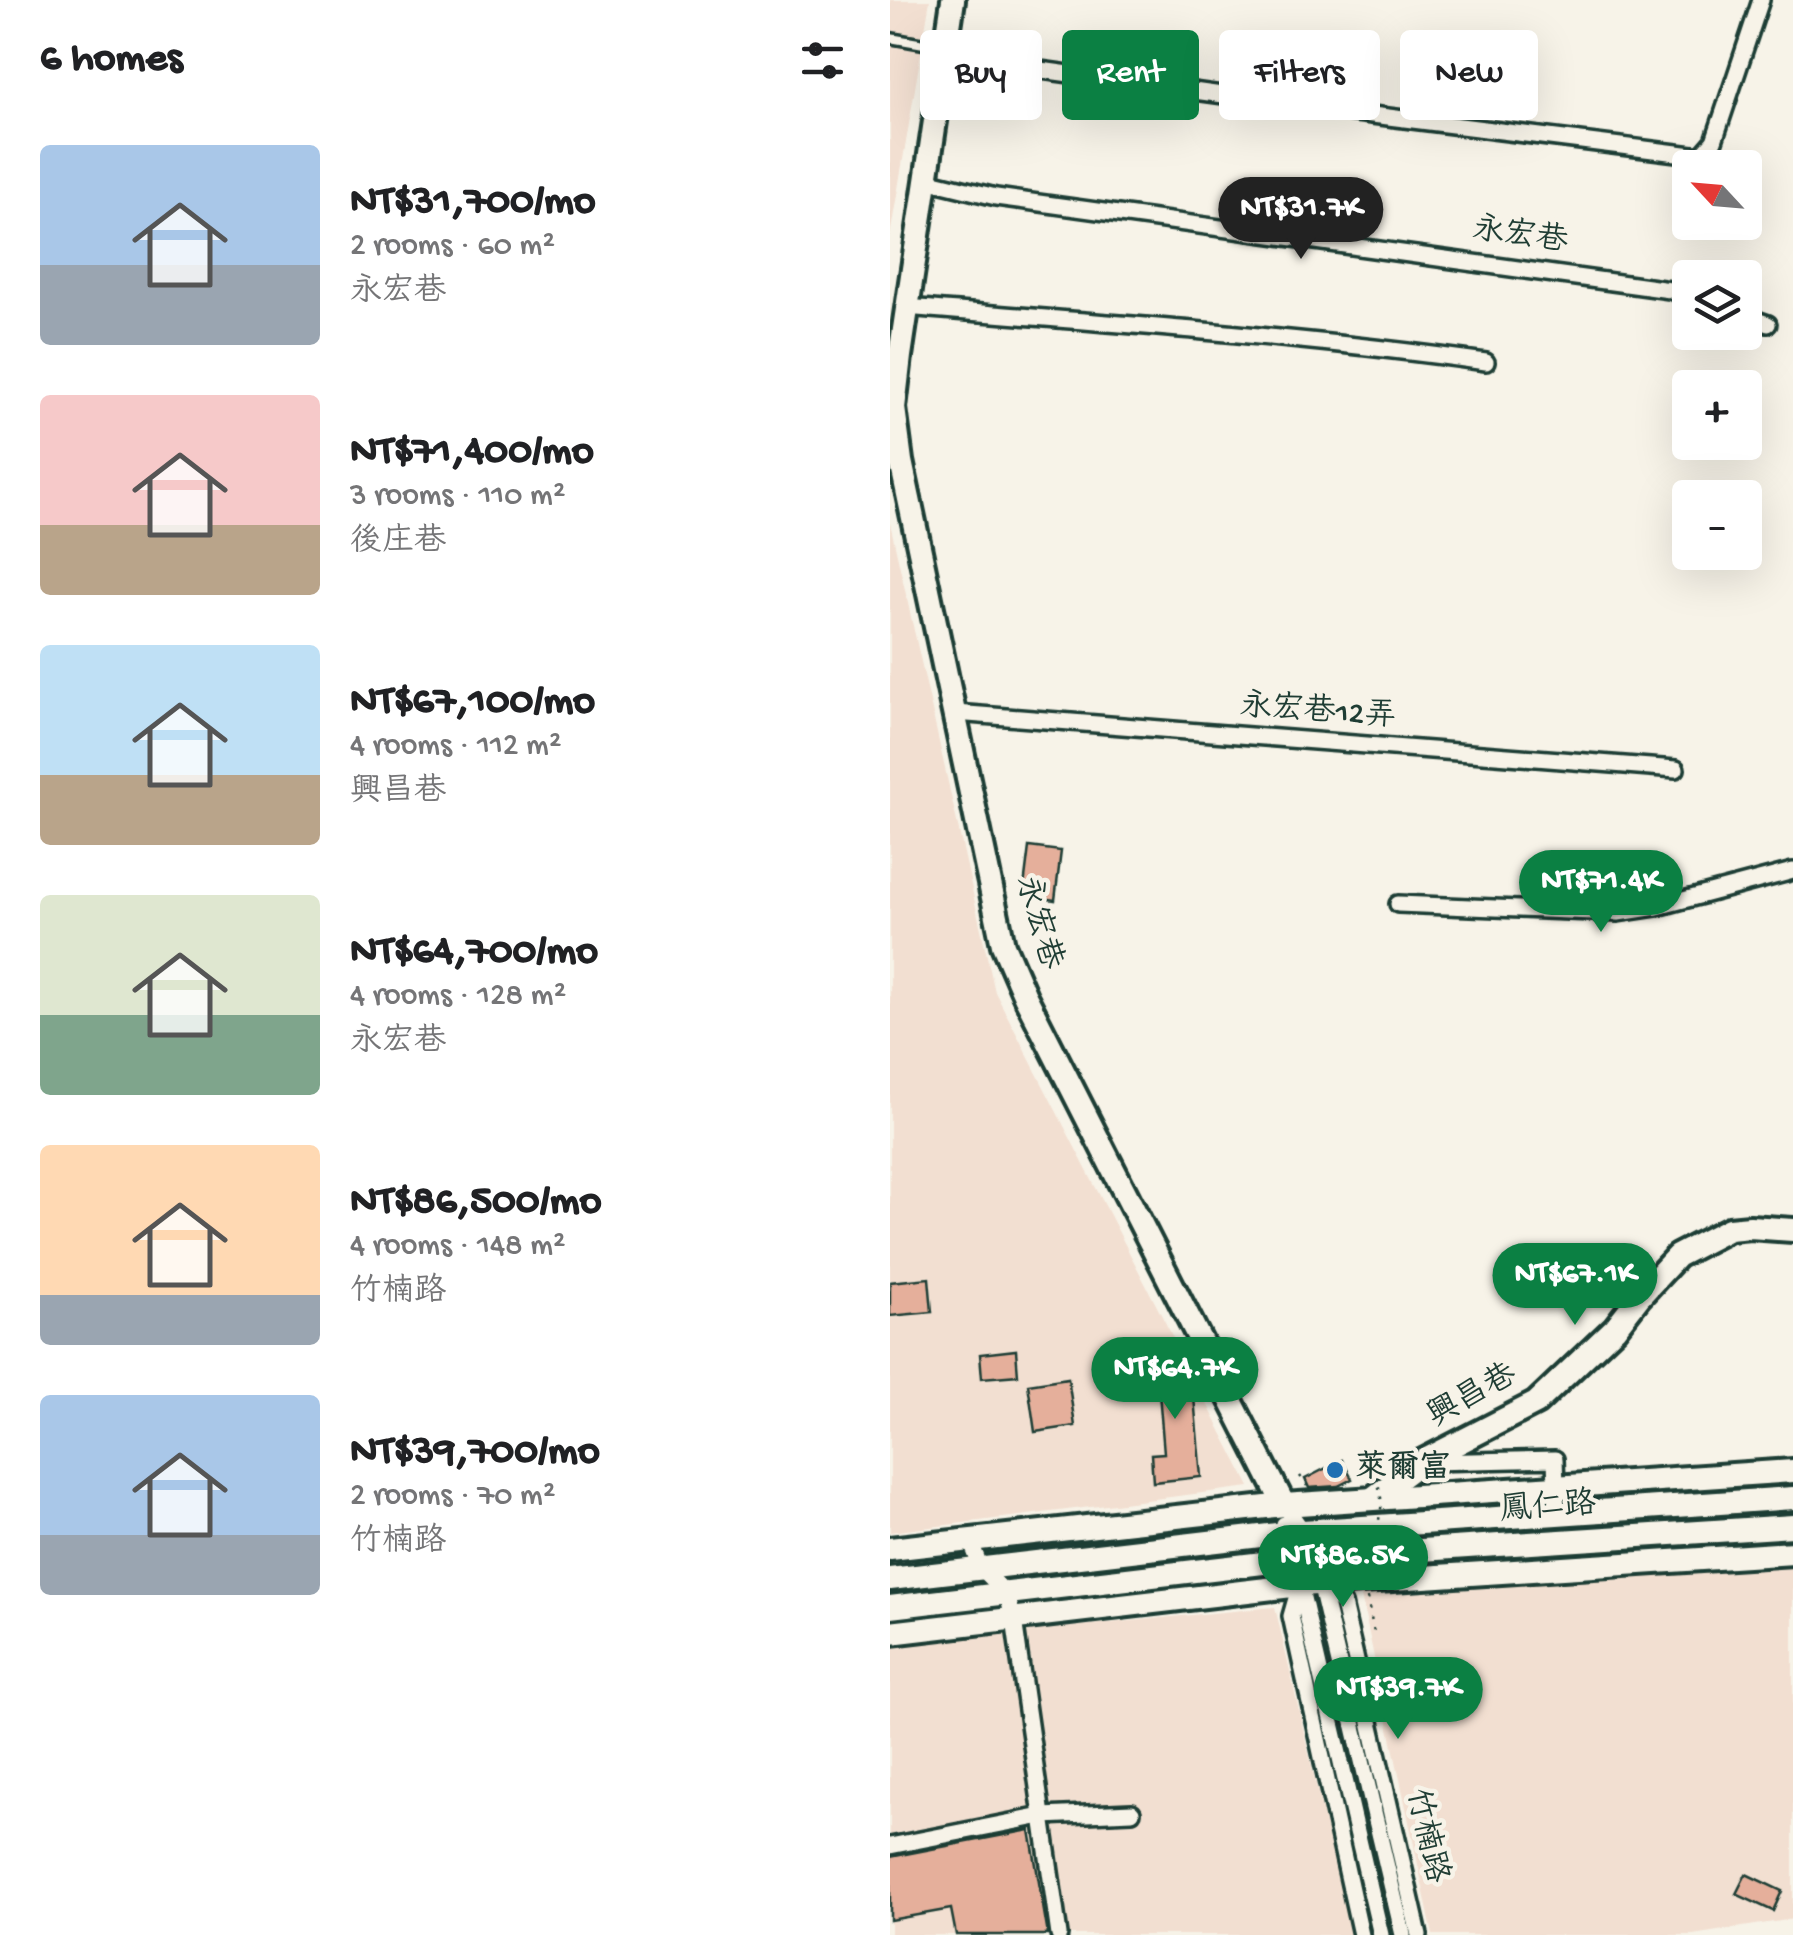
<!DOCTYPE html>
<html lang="en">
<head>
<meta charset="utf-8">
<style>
  body { margin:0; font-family:"Gochi Hand","LXGW WenKai TC",sans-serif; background:#f6f6f6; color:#202124; height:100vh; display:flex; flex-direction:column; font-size:38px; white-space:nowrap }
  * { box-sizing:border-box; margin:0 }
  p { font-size:32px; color:#757577 }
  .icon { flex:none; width:55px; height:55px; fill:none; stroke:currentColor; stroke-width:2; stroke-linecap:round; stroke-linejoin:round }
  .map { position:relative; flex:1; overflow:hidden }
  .sheet { display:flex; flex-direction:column; background:#fff; width:890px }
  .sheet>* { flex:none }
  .guide { position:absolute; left:30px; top:30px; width:722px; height:90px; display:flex; gap:20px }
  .needle { width:65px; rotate:296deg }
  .tools { position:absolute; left:782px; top:150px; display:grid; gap:20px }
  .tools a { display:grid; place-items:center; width:90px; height:90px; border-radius:10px; background:#fff; box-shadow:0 10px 40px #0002; font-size:50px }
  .price { position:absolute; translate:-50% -85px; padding:0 22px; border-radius:35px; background:#0b8043; color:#fff; font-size:32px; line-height:65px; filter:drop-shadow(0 2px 5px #0008) }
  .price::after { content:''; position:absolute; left:50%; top:60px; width:30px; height:22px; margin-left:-15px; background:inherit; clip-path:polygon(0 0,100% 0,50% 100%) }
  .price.current { background:#222; color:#fff }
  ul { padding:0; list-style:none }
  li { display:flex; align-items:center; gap:30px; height:250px; padding:0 40px }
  li span { display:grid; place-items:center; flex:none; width:280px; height:200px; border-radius:10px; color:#555 }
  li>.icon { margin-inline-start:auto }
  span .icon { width:120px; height:120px; fill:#fffc; stroke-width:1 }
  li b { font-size:42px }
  h2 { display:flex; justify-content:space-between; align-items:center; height:120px; padding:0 40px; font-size:42px }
  .pill { padding:0 35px; border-radius:10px; background:#fff; box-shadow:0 10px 40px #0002; font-size:35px; line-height:90px }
  .pill.current { background:#0b8043; color:#fff }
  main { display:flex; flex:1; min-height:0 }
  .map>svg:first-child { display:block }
  .built { fill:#f2dfd1 }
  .building { fill:#e5af9b; stroke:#1f3d34; stroke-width:2.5 }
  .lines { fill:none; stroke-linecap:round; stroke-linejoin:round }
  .lane-casing { stroke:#1f3d34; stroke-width:15 }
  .street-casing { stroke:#1f3d34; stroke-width:22 }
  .secondary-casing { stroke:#1f3d34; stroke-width:30 }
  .path { stroke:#1f3d34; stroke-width:2.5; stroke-dasharray:2.5 8; stroke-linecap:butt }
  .lane { stroke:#f7f3e8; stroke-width:8 }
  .street { stroke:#f7f3e8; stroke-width:15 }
  .secondary { stroke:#f7f3e8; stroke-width:22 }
  .path-bridge { stroke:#1f3d34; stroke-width:2.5; stroke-dasharray:2.5 8; stroke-linecap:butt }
  .poi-dot { fill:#1f6fb2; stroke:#f7f3e8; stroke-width:4 }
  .labels { text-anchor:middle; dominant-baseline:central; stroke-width:9; stroke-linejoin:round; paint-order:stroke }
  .street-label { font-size:32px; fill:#1f3d34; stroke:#f7f3e8 }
  .poi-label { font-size:32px; font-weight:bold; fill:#1f3d34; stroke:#f7f3e8; text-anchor:start }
</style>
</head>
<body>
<main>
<section class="sheet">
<h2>6 homes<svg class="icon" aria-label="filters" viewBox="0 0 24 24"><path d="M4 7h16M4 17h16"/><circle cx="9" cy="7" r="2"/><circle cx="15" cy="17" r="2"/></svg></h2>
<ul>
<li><span style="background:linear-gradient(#a9c7e8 60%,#9aa5b1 0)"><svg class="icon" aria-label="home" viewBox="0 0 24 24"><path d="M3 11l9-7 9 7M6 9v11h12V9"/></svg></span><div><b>NT$31,700/mo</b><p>2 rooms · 60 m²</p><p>永宏巷</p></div></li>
<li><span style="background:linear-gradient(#f6c9c9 65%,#b9a48a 0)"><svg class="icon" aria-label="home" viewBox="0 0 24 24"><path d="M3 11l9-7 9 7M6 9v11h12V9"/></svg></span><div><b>NT$71,400/mo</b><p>3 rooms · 110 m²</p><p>後庄巷</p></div></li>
<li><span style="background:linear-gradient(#bfe0f5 65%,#b9a48a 0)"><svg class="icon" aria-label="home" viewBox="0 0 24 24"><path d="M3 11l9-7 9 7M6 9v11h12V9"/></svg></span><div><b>NT$67,100/mo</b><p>4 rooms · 112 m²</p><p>興昌巷</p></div></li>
<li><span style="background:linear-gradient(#dfe7d0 60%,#7fa58c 0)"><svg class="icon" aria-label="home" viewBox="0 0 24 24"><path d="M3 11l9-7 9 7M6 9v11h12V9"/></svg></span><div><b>NT$64,700/mo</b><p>4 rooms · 128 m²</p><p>永宏巷</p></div></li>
<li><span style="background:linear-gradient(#ffd9b3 75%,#9aa5b1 0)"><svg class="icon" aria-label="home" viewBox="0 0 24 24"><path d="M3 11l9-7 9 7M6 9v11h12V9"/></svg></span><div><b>NT$86,500/mo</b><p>4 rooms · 148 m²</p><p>竹楠路</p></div></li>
<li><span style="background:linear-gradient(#a9c7e8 70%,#9aa5b1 0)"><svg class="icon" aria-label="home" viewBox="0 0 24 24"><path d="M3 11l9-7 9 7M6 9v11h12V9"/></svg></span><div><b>NT$39,700/mo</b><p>2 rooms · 70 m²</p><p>竹楠路</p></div></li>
</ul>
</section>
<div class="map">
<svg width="903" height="1935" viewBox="0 0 903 1935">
  <rect width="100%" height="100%" fill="#f7f3e8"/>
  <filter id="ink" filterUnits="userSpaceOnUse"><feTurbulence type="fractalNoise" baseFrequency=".01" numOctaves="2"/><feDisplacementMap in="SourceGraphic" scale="20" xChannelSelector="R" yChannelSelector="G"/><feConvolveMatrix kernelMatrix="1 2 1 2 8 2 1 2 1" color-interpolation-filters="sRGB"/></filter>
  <g filter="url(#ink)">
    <!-- built -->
    <g class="built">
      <path d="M0,0H40L0,236Z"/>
      <path d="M0,523L105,992L360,1487L0,1532Z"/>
      <path d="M903,1566V1919L803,1935H543L471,1596Z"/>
      <path d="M385,1607L461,1935H0V1644Z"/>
    </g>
    <!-- building -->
    <g class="building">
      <path d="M139,847L171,851L165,900L133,895Z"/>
      <path d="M39,1278L42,1312L0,1316V1282Z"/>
      <path d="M126,1350L128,1375L92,1378L90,1354Z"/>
      <path d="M301,1363L311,1477L263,1482L261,1454L274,1453L269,1392L252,1394L250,1368Z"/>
      <path d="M178,1378L185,1426L145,1432L138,1384Z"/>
      <path d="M452,1460L462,1479L448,1486L419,1488L415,1479Z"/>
      <path d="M140,1830L158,1935H66L61,1909L0,1920V1857Z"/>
      <path d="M856,1874L892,1891L883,1911L846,1894Z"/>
    </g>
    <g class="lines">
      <!-- lane casing -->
      <g class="lane-casing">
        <path id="lane" d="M0,38L51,47"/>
      </g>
      <!-- street casing -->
      <g class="street-casing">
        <g id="street">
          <path d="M55,48L107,64L442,110L811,156L824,141L871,0"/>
          <path d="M36,180L106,197L780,290L800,297"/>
          <path d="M17,307C210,323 404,335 596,362"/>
          <path d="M855,316L878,324"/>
          <path d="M65,713L786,769"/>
          <path d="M508,904L728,913L767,907L903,871"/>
          <path d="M540,1462L665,1459L667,1515"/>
          <path d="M394,1505L413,1531L424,1557L513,1935"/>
          <path d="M394,1524L401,1560L410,1585L491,1935"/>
          <path d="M80,1540L91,1568L116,1593L124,1619L169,1935"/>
          <path d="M430,1585L453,1604L529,1935"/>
          <path d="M409,1588L401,1616L471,1935"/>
          <path d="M0,1846L152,1816L242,1812"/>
        </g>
      </g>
      <!-- secondary casing -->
      <g class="secondary-casing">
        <g id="secondary">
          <path d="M63,0L10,356L4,408L11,461L113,945L135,996L394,1505"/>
          <path d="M483,1498L531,1462L646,1403L725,1328L749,1297L787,1256L839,1229L860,1227L903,1230"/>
          <path d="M0,1549L394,1505L903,1471"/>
          <path d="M0,1579L413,1531L903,1498"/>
          <path d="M0,1607L424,1557L903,1526"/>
          <path d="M0,1633L410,1585L903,1553"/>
        </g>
      </g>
      <!-- path -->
      <g class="path">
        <path d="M410,1476L417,1486"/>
        <path d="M477,1598L484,1633"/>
      </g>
      <!-- lane -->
      <use href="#lane" class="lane"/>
      <!-- street -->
      <use href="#street" class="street"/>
      <!-- secondary -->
      <use href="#secondary" class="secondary"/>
      <!-- path-bridge -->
      <path class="path-bridge" d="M476,1592L492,1503L485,1466"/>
    </g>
  </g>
  <!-- markers -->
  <circle class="poi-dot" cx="445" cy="1470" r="10"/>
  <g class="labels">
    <!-- street labels -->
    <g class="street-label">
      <text transform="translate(630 237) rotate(8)">永宏巷</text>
      <text transform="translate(428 713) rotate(4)">永宏巷12弄</text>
      <text transform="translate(147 923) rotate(74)">永宏巷</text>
      <text transform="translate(583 1397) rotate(-29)">興昌巷</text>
      <text transform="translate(658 1509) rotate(-4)">鳳仁路</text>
      <text transform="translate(535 1836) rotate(77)">竹楠路</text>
    </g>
    <!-- poi labels -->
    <g class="poi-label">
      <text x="465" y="1470">萊爾富</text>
    </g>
  </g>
</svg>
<div class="tools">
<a><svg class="needle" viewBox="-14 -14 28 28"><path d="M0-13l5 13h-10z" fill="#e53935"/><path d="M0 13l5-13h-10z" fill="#757577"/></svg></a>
<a><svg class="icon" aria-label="layers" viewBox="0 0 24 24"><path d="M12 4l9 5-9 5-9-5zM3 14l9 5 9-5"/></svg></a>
<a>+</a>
<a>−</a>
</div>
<b class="price current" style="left:411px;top:262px">NT$31.7K</b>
<b class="price" style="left:711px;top:935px">NT$71.4K</b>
<b class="price" style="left:685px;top:1328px">NT$67.1K</b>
<b class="price" style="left:285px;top:1422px">NT$64.7K</b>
<b class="price" style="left:453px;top:1610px">NT$86.5K</b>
<b class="price" style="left:508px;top:1742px">NT$39.7K</b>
<div class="guide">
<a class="pill">Buy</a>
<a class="pill current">Rent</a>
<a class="pill">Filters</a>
<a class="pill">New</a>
</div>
</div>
</main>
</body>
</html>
